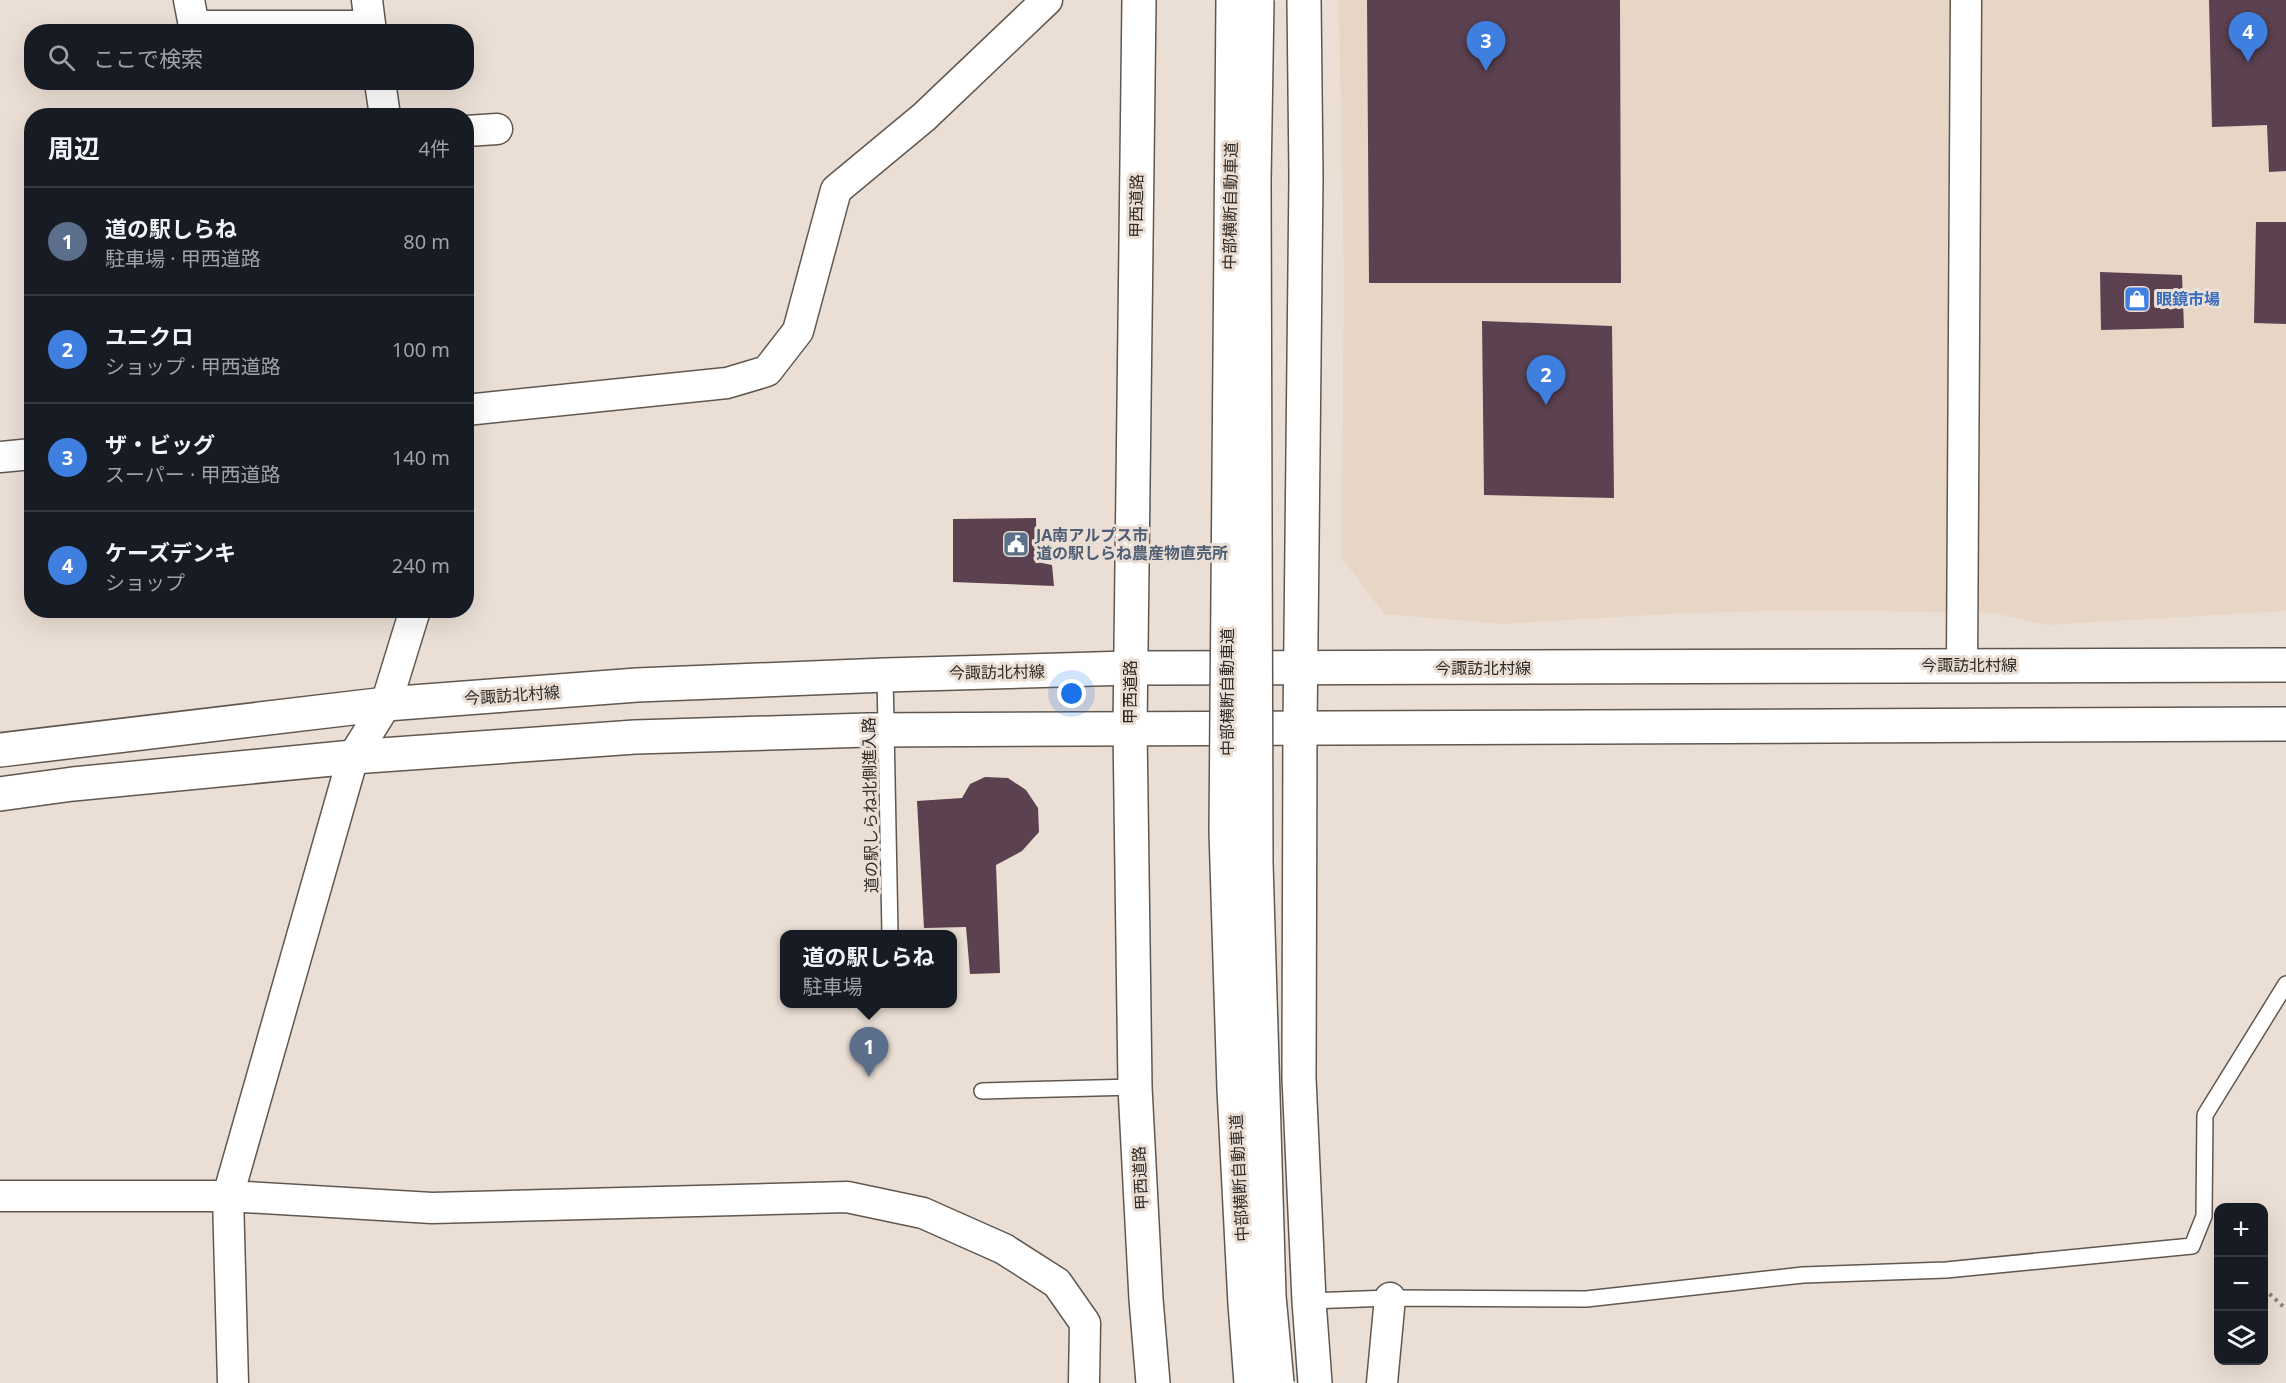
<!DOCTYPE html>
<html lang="ja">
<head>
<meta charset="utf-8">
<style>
  body { margin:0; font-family:"Noto Sans","Noto Sans JP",sans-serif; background:#242831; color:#f1f3f6 }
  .controls { position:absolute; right:18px; bottom:18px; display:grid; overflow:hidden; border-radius:12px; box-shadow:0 6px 24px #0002 }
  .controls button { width:54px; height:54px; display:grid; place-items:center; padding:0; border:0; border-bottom:2px solid #363941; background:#171b24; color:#f1f3f6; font:30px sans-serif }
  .you { position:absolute; left:1072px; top:694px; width:21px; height:21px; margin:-15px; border:4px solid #fff; border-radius:50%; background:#1a73e8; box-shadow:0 0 0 9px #1a73e833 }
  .badge { display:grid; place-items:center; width:39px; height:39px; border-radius:50%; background:#c2a98a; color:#fff; font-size:20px; font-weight:700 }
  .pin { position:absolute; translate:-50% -50px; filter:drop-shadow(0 2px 3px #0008) }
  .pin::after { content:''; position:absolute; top:32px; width:21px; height:18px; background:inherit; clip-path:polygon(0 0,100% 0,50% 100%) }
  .popup { position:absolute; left:780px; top:930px; width:177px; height:78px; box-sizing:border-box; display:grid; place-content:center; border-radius:12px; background:#171b24; filter:drop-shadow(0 2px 4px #0005); font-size:20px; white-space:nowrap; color:#9ea1a6 }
  .popup b { font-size:22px; color:#f1f3f6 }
  .popup::after { content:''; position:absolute; left:50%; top:100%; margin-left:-12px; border:12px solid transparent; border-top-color:#171b24 }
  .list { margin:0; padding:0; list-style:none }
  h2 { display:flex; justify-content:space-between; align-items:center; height:78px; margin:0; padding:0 24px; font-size:26px }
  h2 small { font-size:20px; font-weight:400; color:#9ea1a6 }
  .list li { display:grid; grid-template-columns:39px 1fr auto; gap:18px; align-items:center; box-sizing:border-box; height:108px; padding:0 24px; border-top:2px solid #363941 }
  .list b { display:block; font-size:22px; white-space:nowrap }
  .list p { margin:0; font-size:20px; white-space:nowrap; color:#9ea1a6 }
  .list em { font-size:20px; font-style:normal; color:#9ea1a6 }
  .icon { flex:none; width:33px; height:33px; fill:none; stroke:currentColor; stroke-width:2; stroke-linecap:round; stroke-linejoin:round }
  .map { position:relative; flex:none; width:2286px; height:1383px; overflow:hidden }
  .search { position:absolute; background:#171b24; box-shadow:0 6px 24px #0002; left:24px; top:24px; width:450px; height:66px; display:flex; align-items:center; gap:15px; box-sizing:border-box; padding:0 21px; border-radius:24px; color:#9ea1a6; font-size:22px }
  .panel { position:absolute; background:#171b24; box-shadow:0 6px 24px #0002; left:24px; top:108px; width:450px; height:510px; border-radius:24px }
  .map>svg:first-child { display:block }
  .built { fill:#e7d5c5 }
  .building { fill:#5c4150 }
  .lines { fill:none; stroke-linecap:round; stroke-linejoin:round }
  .service-casing { stroke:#61574f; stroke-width:18 }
  .minor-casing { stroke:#61574f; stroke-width:33 }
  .primary-casing { stroke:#61574f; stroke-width:36 }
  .trunk-casing { stroke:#61574f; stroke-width:36 }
  .path { stroke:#867e77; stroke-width:4; stroke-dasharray:3 4.5; stroke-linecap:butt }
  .service { stroke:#fff; stroke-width:15 }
  .minor { stroke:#fff; stroke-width:30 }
  .primary { stroke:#fff; stroke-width:33 }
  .trunk { stroke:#fff; stroke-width:33 }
  .motorway-bridge-casing { stroke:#61574f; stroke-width:36; stroke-linecap:butt }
  .motorway-bridge { stroke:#fff; stroke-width:33 }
  .labels { text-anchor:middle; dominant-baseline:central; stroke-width:6; stroke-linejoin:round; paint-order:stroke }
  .street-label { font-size:16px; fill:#2f2a26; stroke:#ebdfd5 }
  .shop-label { font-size:16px; font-weight:bold; fill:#366cbe; stroke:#ebdfd5; text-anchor:start }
  .service-label { font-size:16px; font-weight:bold; fill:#4e5e75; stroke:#ebdfd5; text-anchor:start }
</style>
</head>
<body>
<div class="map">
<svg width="2286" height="1383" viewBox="0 0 2286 1383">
  <rect width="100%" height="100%" fill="#ebdfd5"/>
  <!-- built -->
  <path class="built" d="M1339,0H2286V611L2046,625L1993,613L1802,610L1668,614L1502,624L1384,614L1341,557L1344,284Z"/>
  <!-- building -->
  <path class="building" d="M1367,0H1620L1621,283H1369Z
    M2209,0H2286V171L2269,172L2267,125L2212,127Z
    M2256,222H2286V324L2254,323Z
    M2100,272L2182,275L2184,328L2101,330Z
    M1482,321L1612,326L1614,498L1484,495Z
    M1036,518L1037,562L1052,565L1054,586L953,582V519Z
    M985,777L1008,778L1026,790L1038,808L1039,832L1022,851L996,865L1000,973L970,974L966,927L924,928L917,801L962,798L970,784Z"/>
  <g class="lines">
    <defs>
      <path id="service" d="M885,675L890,934
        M982,1091L1135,1087
        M1309,1301L1390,1298L1586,1299L1803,1275L1946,1270L2192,1246L2204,1216L2205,1115L2286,984"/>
      <path id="minor" d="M189,0L194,26H370
        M367,0L371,32
        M380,82L385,116
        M466,131L497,129
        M466,410L727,383L767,371L798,331L836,190L924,117L1047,0
        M0,457L32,454
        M1962,665L1966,0
        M0,1196H228L432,1208L847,1197L923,1213L1004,1249L1057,1283L1085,1323L1084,1383
        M233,1383L228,1196L353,757L386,704L415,610
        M1382,1383L1390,1298"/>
      <path id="primary" d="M0,750L386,704L637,685L885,675L1129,668L2286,665
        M0,794L73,784L353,757L635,737L868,730L2286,724"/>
      <path id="trunk" d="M1139,0L1130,728L1135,1087L1146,1299L1153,1383
        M1304,0L1306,176L1300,727L1299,1078L1309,1301L1315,1383"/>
    </defs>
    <!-- service casing -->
    <use href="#service" class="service-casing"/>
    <!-- minor casing -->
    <use href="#minor" class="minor-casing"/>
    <!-- primary casing -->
    <use href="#primary" class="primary-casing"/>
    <!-- trunk casing -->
    <use href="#trunk" class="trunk-casing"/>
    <!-- path -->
    <path class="path" d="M2264,1289L2286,1309"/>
    <!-- service -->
    <use href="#service" class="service"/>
    <!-- minor -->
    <use href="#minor" class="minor"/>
    <!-- primary -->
    <use href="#primary" class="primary"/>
    <!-- trunk -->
    <use href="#trunk" class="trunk"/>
    <defs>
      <path id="motorway-bridge" d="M1233,0L1226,831L1234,1089L1245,1304L1251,1383
        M1257,0L1254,181L1256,863L1269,1296L1277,1383"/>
    </defs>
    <!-- motorway-bridge casing -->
    <use href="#motorway-bridge" class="motorway-bridge-casing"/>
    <!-- motorway-bridge -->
    <use href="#motorway-bridge" class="motorway-bridge"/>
  </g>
  <!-- icons -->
  <defs>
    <symbol id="shop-square" viewBox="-11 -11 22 22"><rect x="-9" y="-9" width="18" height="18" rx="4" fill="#3f7fe0" stroke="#ebdfd5"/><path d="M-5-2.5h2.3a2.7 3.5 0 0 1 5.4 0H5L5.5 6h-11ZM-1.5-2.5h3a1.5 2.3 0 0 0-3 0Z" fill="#fff"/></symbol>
    <symbol id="civic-square" viewBox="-11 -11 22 22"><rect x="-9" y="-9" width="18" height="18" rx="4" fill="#5c6f8a" stroke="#ebdfd5"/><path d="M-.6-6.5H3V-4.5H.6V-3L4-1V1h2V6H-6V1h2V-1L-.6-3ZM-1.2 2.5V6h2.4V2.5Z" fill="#fff"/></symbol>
  </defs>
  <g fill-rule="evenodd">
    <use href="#shop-square" x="2122" y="284" width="30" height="30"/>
    <use href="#civic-square" x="1001" y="529" width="30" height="30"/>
  </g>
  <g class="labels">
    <!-- street labels -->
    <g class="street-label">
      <text transform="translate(1136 206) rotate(-89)">甲西道路</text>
      <text transform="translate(1230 206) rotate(-89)">中部横断自動車道</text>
      <text x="1969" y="665">今諏訪北村線</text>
      <text x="1483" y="668">今諏訪北村線</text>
      <text transform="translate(997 672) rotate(-1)">今諏訪北村線</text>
      <text transform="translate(1130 692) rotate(-90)">甲西道路</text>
      <text transform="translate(1227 692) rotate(-90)">中部横断自動車道</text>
      <text transform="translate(512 695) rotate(-4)">今諏訪北村線</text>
      <text transform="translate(870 805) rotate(-91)">道の駅しらね北側進入路</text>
      <text transform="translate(1140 1178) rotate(-93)">甲西道路</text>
      <text transform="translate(1239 1178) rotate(-93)">中部横断自動車道</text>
    </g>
    <!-- shop labels -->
    <g class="shop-label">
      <text x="2156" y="299">眼鏡市場</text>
    </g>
    <!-- service labels -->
    <g class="service-label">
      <text x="1036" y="535">JA南アルプス市<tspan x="1036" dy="18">道の駅しらね農産物直売所</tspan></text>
    </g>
  </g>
</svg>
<div class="controls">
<button>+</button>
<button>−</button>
<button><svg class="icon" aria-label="layers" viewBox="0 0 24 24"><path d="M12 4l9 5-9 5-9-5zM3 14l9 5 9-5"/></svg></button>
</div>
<div class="you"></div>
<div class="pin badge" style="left:869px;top:1077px;background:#5c6f8a">1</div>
<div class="popup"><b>道の駅しらね</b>駐車場</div>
<div class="pin badge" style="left:1546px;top:405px;background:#3f7fe0">2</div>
<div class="pin badge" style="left:1486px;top:71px;background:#3f7fe0">3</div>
<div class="pin badge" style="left:2248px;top:62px;background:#3f7fe0">4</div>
<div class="search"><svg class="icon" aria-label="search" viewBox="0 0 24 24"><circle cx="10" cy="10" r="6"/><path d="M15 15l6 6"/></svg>ここで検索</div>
<section class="panel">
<h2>周辺<small>4件</small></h2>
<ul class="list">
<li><span class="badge" style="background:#5c6f8a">1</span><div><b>道の駅しらね</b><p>駐車場 · 甲西道路</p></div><em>80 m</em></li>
<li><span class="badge" style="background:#3f7fe0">2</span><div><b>ユニクロ</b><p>ショップ · 甲西道路</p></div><em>100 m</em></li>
<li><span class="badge" style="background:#3f7fe0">3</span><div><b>ザ・ビッグ</b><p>スーパー · 甲西道路</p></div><em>140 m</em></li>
<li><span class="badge" style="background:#3f7fe0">4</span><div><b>ケーズデンキ</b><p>ショップ</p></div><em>240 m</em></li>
</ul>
</section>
</div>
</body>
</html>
